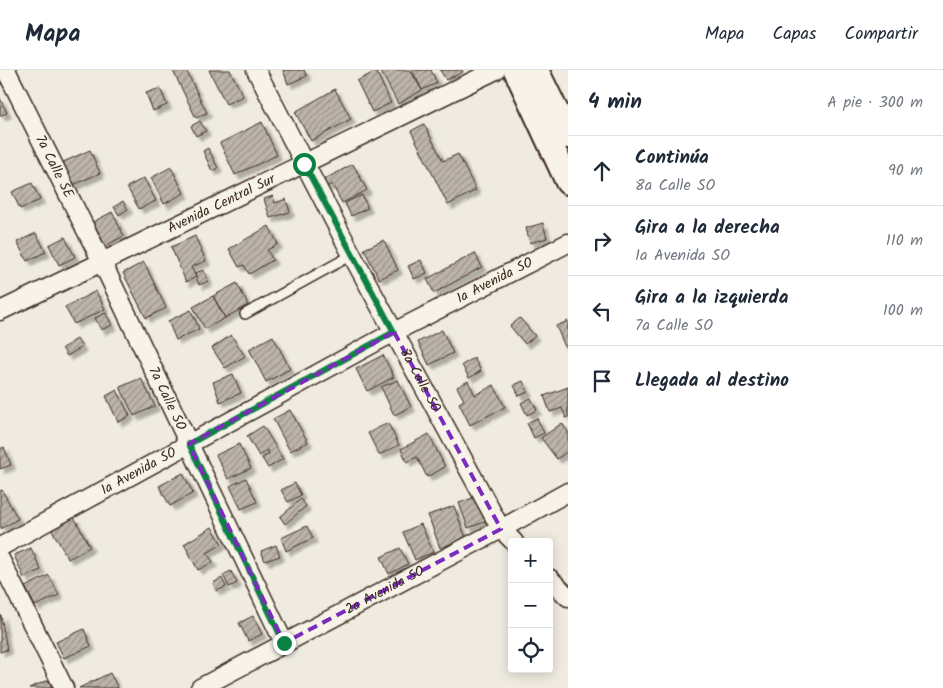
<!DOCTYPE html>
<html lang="es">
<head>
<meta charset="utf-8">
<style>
  body { margin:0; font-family:Kalam,sans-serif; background:#f2f2f3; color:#1f2937 }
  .controls { position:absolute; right:15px; bottom:15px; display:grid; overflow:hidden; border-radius:5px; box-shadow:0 2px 12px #0003 }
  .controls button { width:45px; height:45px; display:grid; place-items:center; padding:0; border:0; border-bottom:1px solid #e0e1e3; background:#fff; color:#1f2937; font:25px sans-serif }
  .stop { position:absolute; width:15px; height:15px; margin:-11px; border:4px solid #0b8043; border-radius:50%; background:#fff }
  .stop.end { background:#0b8043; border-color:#fff; box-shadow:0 1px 5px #0008 }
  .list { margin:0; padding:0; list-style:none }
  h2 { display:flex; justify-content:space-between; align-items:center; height:65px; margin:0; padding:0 20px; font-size:21px }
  h2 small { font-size:16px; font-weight:400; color:#747a83 }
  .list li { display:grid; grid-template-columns:32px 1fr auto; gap:15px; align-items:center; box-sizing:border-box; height:70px; padding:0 20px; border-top:1px solid #e0e1e3 }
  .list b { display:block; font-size:19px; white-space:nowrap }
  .list p { margin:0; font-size:16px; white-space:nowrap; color:#747a83 }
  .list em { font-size:16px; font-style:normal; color:#747a83 }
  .icon { flex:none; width:28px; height:28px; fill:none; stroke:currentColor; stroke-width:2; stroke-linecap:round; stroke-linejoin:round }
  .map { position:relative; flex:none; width:568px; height:618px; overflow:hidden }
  header { display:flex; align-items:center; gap:30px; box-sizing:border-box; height:70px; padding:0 25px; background:#fff; border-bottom:1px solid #e0e1e3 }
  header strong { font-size:24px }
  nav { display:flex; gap:28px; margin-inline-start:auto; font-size:18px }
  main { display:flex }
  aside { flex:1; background:#fff }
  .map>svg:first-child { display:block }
  .building { fill:url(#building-hatch); stroke:#3b2a1e; filter:url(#shadow) }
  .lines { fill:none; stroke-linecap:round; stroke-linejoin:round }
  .lane-casing { stroke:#3b2a1e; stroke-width:12 }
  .street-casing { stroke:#3b2a1e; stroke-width:21 }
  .secondary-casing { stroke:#3b2a1e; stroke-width:28 }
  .lane { stroke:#f7f3e8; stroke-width:9 }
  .street { stroke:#f7f3e8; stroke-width:18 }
  .secondary { stroke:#f7f3e8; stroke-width:24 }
  .route { stroke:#0b8043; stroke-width:6 }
  .marked { fill:none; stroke:#7b2cbf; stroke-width:4; stroke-dasharray:10 6; stroke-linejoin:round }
  .labels { text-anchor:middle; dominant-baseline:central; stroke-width:4.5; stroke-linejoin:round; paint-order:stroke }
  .street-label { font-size:14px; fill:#3b2a1e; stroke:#f7f3e8 }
</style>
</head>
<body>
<header>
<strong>Mapa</strong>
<nav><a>Mapa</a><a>Capas</a><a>Compartir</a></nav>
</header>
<main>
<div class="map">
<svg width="568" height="618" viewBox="0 0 568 618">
  <defs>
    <pattern id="building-hatch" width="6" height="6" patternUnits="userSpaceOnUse" patternTransform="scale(1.25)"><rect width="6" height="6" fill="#bdb5aa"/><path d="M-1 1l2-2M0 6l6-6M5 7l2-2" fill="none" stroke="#9b938a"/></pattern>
    <filter id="shadow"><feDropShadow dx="4.5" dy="4.5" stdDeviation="1" flood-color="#0004"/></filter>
  </defs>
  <rect width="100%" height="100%" fill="#efebe0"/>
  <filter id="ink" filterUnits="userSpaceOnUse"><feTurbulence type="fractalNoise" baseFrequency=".02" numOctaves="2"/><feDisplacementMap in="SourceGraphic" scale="10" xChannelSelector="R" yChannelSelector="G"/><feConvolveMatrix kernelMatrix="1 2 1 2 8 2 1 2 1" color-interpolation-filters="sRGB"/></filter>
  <g filter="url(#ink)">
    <!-- building -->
    <path class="building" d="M174,0H186L207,43L196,48L173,1Z
      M209,0H230L243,26L226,34Z
      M283,0H304L307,6L288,14Z
      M380,0H410L422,20L398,34Z
      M412,0H431L437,13L422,20Z
      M440,0H462L463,2L446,10Z
      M376,1L391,33L372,42L357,11Z
      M160,18L167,35L153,41L146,23Z
      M335,19L351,49L311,71L295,42Z
      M0,28L7,43L0,46Z
      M200,51L206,61L196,66L191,56Z
      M262,52L277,85L235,105L220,73Z
      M424,54L443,91L458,84L476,120L448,135L411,61Z
      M208,78L218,98L212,101L203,81Z
      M90,80L100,103L71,116L61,93Z
      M353,94L367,120L342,133L332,114L327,117L323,110Z
      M171,97L184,123L164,134L151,108Z
      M144,108L156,131L139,139L127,117Z
      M32,113L40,130L20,139L12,122Z
      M362,125L368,138L351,146L345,133Z
      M273,126L275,133L286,129L290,142L270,148L264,129Z
      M123,131L128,139L119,145L114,137Z
      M112,142L124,166L105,176L93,152Z
      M543,153L547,168L530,173L526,158Z
      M269,156L278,174L267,180L273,190L249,204L244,195L239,197L229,179Z
      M36,163L46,182L27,191L17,172Z
      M195,166L206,191L191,197L196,207L186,212L171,177Z
      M65,167L75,187L59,195L49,175Z
      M384,170L398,200L379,209L364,179Z
      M475,183L482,197L434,223L427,209Z
      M421,190L427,203L414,209L408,196Z
      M144,192L166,238L146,248L123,203Z
      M204,200L208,211L199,215L195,203Z
      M237,213L248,235L225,248L213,226Z
      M96,221L105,239L74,254L65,237Z
      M213,226L225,248L205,259L193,237Z
      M191,240L199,259L176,270L168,251Z
      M106,243L112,255L101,260L95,248Z
      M520,248L535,266L525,274L510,256Z
      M568,251V278L566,279L556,256Z
      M442,260L453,283L429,295L418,272Z
      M231,265L245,286L225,298L212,278Z
      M273,266L290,299L266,312L249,279Z
      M77,269L82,277L67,286L62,278Z
      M383,285L394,307L367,321L356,299Z
      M474,288L481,301L469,308L462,295Z
      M233,304L241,323L220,332L213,312Z
      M141,308L155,336L134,346L120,317Z
      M398,310L411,337L394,345L381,317Z
      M468,311L475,325L494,315L505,337L470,355L459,333L464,330L457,317Z
      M523,311L528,322L519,326L514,315Z
      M568,317V347L566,348L562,338L550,342L544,326Z
      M117,320L130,346L118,352L106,326Z
      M531,328L537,340L527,345L521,333Z
      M290,340L308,372L290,381L273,349Z
      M537,348L544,363L534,368L527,353Z
      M388,353L399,375L379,385L368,363Z
      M562,353L568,362V381L557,389L541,368Z
      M263,356L283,389L268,398L262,388L269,384L267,380L259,386L247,366Z
      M429,364L445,397L427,407L417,387L407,392L401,379Z
      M239,374L251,398L228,409L216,385Z
      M4,377L11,395L0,399V379Z
      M183,403L193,423L170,436L159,416Z
      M246,408L257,432L241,439L230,416Z
      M295,413L301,425L288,432L281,420Z
      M2,420L18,449L0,459V421Z
      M478,426L487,451L468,458L459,433Z
      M301,429L306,436L285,454L280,447Z
      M454,436L466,468L440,478L428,445Z
      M74,447L90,477L68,489L52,460Z
      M421,454L433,482L415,490L403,462Z
      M307,456L313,468L286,481L281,468Z
      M212,457L222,474L207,483L213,492L198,500L184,474Z
      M276,475L280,486L265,491L261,481Z
      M31,478L41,500L24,508L14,485Z
      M400,478L408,494L389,504L381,487Z
      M231,501L237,513L229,517L223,505Z
      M49,505L59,525L35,536L25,517Z
      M222,508L226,517L216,521L213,513Z
      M0,545H1L7,580L0,582Z
      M253,546L262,564L248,571L239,553Z
      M84,559L91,576L64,588L56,572Z
      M110,603L118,618H79Z
      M49,610L52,618H29Z"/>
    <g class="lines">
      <defs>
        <path id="lane" d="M245,244L352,185"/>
        <g id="street">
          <path id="s1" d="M6,0L102,192L284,573"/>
          <path id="s2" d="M256,0L352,185L501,459L514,472"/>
          <path id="s3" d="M0,241L102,192L496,0"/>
          <path id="s4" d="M0,477L394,262L568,173"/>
          <path d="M0,489L64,618"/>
          <path d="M549,508L568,527"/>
          <path id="s5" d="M200,618L501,459L568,422"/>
        </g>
        <path id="secondary" d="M516,0L568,112
          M536,0L568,66"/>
      </defs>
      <!-- lane casing -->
      <use href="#lane" class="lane-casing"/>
      <!-- street casing -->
      <use href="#street" class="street-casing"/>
      <!-- secondary casing -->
      <use href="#secondary" class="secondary-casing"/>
      <!-- lane -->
      <use href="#lane" class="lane"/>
      <!-- street -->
      <use href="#street" class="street"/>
      <!-- secondary -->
      <use href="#secondary" class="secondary"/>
    </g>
  </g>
  <g class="lines" filter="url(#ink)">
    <!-- route -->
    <path class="route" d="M284,573L189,374L394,262L304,94"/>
  </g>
  <!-- marked area -->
  <path class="marked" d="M394,262L501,459L284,573L189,374Z"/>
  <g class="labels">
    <!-- street labels -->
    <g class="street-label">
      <text stroke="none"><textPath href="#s1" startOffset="108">7a Calle SE</textPath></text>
      <text stroke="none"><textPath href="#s3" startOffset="246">Avenida Central Sur</textPath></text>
      <text stroke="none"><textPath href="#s4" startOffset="562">1a Avenida SO</textPath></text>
      <text stroke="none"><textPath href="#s2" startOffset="351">8a Calle SO</textPath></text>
      <text stroke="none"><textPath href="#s1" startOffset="366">7a Calle SO</textPath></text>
      <text stroke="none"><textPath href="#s4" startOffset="158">1a Avenida SO</textPath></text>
      <text stroke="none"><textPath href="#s5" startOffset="209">2a Avenida SO</textPath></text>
    </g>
  </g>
</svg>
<div class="controls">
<button>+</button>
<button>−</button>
<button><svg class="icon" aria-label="locate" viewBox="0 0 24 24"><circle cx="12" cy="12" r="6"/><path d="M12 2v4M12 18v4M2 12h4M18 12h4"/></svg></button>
</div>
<div class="stop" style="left:304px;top:94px"></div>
<div class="stop end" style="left:284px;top:573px"></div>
</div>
<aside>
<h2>4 min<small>A pie · 300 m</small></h2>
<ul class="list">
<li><svg class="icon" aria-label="ahead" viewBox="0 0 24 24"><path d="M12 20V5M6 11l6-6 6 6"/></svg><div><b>Continúa</b><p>8a Calle SO</p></div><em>90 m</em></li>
<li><svg class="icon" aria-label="right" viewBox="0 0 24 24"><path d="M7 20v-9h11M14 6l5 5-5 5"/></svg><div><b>Gira a la derecha</b><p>1a Avenida SO</p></div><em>110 m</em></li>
<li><svg class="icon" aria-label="left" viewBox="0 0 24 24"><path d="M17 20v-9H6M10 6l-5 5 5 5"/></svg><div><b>Gira a la izquierda</b><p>7a Calle SO</p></div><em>100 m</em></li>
<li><svg class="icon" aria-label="arrive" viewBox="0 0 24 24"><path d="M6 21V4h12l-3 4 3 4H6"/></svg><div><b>Llegada al destino</b></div></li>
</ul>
</aside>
</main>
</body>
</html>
